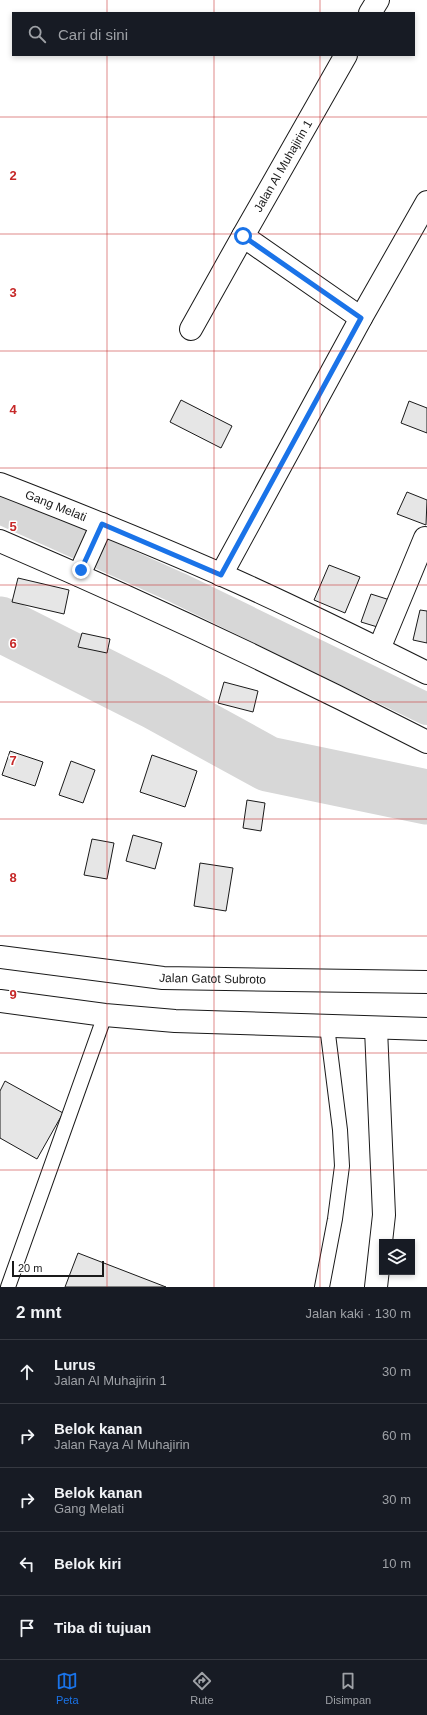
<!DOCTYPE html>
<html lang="id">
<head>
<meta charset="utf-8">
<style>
  body { margin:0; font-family:Arial,sans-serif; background:#242831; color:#f1f3f6 }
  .controls { position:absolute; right:12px; bottom:12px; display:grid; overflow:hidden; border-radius:0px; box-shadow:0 2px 6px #0003 }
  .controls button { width:36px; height:36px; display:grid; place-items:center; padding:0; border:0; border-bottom:1px solid #363941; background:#171b24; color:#f1f3f6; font:20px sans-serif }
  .scale { position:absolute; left:12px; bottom:10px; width:92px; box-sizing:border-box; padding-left:4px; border:2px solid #1a1a1a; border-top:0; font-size:11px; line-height:14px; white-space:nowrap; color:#1a1a1a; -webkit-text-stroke:3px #fff; paint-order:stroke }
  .stop { position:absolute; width:12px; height:12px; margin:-9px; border:3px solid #1a73e8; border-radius:50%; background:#fff }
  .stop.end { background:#1a73e8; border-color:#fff; box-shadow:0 1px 4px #0008 }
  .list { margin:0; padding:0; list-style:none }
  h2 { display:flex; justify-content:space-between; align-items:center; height:52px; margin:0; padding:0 16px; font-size:17px }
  h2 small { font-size:13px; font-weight:400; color:#9ea1a6 }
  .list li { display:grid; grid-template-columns:26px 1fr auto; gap:12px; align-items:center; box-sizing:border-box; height:64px; padding:0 16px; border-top:1px solid #363941 }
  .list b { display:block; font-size:15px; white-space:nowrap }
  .list p { margin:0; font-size:13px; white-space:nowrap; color:#9ea1a6 }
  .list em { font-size:13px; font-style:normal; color:#9ea1a6 }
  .icon { flex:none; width:22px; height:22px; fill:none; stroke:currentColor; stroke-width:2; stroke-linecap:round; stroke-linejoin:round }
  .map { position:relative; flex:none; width:427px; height:1287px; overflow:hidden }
  .search { position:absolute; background:#171b24; box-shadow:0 2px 6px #0003; left:12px; right:12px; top:12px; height:44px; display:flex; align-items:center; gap:10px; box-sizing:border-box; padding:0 14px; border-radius:0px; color:#9ea1a6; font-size:15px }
  .sheet { height:372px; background:#171b24 }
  nav { display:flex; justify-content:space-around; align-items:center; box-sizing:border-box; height:56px; border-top:1px solid #363941; background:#171b24; font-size:11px; color:#9ea1a6 }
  nav a { display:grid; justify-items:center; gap:2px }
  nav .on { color:#1a73e8 }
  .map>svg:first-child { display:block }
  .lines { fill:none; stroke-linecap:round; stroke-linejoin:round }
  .canal { stroke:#d7d7d7; stroke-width:32 }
  .river { stroke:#d7d7d7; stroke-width:55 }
  .building { fill:#e6e6e6; stroke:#1a1a1a }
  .lane-casing { stroke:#1a1a1a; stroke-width:16 }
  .street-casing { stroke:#1a1a1a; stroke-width:24 }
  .highway-casing { stroke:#1a1a1a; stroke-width:24 }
  .lane { stroke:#fff; stroke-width:14 }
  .street { stroke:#fff; stroke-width:22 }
  .highway { stroke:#fff; stroke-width:22 }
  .route { stroke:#1a73e8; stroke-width:5 }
  .grid { fill:none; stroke:#c62828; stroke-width:1; stroke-opacity:0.55 }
  .labels { text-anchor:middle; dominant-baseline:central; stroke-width:3; stroke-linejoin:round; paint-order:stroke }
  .street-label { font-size:12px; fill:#1a1a1a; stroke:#fff }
  .grid-label { font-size:13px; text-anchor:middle; font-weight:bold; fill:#c62828; stroke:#fff; stroke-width:3; stroke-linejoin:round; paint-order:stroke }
</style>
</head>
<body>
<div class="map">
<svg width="427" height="1287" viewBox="0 0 427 1287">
  <rect width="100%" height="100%" fill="#fff"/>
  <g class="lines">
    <!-- canal -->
    <path class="canal" d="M0,508L178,588L427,709"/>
    <!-- river -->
    <path class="river" d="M0,624L155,702L268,764L427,797"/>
  </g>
  <!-- building -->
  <path class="building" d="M181,400L232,426L221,448L170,422Z
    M409,401L427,408V433L401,423Z
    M407,492L427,500L426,525L397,514Z
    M329,565L360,577L345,613L314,600Z
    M18,578L69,590L64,614L12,602Z
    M371,594L393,601L384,629L361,622Z
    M420,610L427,611V643L413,640Z
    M82,633L110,639L107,653L78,647Z
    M224,682L258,691L253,712L218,703Z
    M10,751L43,762L35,786L2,775Z
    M152,755L197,771L185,807L140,792Z
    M71,761L95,770L83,803L59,795Z
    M247,800L265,803L261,831L243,828Z
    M133,835L162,843L155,869L126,861Z
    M92,839L114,843L107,879L84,875Z
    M200,863L233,868L226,911L194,906Z
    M5,1081L63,1113L37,1159L0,1138V1091Z
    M78,1253L166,1287H65Z"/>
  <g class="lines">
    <defs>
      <path id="lane" d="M8,1287L105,1015
        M322,1287L335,1219L342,1166L340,1130L327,1026"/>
      <g id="street">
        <path d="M370,13L378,0"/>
        <path d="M346,55L243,236L361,318"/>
        <path d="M191,329L243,236"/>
        <path id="s1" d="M0,484C80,515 160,547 238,582C302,611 365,642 427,673"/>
        <path d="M0,541C145,603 287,670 427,742"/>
        <path d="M79,575L102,524"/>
        <path d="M221,575L361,318L427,202"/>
        <path d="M379,649L425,538"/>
        <path d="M376,1029L384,1215L376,1287"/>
      </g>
      <g id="highway">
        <path id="s2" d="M0,957L163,978L427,982"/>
        <path d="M0,1001L105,1015L175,1021L427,1029"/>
      </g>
    </defs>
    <!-- lane casing -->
    <use href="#lane" class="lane-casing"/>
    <!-- street casing -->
    <use href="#street" class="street-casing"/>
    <!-- highway casing -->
    <use href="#highway" class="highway-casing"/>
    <!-- lane -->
    <use href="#lane" class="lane"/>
    <!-- street -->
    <use href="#street" class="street"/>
    <!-- highway -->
    <use href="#highway" class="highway"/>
  </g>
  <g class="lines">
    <!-- route -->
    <path class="route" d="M81,570L102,524L221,575L361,318L243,236"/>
  </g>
  <!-- grid -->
  <path class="grid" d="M107,0V13M214,0V13M320,0V13M107,55V1287M214,55V1287M320,55V1287M0,117H427M0,234H427M0,351H427M0,468H427M0,585H427M0,702H427M0,819H427M0,936H427M0,1053H427M0,1170H427"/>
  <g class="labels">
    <!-- street labels -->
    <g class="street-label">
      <text transform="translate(283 166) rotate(-60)">Jalan Al Muhajirin 1</text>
      <text stroke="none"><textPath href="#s1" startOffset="60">Gang Melati</textPath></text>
      <text stroke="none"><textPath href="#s2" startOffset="214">Jalan Gatot Subroto</textPath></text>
    </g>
  </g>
  <g class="grid-label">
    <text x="13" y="180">2</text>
    <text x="13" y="297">3</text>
    <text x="13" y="414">4</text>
    <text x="13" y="531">5</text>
    <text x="13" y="648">6</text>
    <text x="13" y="765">7</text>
    <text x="13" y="882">8</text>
    <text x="13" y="999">9</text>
  </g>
</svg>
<div class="controls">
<button><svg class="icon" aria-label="layers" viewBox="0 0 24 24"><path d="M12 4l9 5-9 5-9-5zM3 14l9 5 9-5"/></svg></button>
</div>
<div class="scale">20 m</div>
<div class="stop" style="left:243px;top:236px"></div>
<div class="stop end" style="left:81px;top:570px"></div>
<div class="search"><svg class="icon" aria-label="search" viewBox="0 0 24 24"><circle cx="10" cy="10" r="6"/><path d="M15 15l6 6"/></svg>Cari di sini</div>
</div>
<section class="sheet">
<h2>2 mnt<small>Jalan kaki · 130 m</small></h2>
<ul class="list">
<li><svg class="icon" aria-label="ahead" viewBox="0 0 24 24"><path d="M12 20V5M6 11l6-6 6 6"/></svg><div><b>Lurus</b><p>Jalan Al Muhajirin 1</p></div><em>30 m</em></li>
<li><svg class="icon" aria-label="right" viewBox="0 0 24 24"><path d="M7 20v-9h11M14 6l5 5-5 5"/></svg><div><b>Belok kanan</b><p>Jalan Raya Al Muhajirin</p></div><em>60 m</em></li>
<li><svg class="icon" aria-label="right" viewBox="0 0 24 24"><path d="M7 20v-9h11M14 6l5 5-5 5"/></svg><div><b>Belok kanan</b><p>Gang Melati</p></div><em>30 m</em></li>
<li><svg class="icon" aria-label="left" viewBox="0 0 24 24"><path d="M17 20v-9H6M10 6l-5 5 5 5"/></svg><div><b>Belok kiri</b></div><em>10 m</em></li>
<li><svg class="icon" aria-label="arrive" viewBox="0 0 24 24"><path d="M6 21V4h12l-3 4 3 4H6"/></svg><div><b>Tiba di tujuan</b></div></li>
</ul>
</section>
<nav>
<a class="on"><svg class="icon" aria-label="map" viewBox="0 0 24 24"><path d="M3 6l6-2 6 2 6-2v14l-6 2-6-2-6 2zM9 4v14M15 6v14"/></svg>Peta</a>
<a><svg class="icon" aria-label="directions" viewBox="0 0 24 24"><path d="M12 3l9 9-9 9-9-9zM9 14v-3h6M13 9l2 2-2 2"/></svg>Rute</a>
<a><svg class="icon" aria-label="saved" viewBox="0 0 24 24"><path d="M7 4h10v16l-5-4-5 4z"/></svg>Disimpan</a>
</nav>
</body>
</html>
